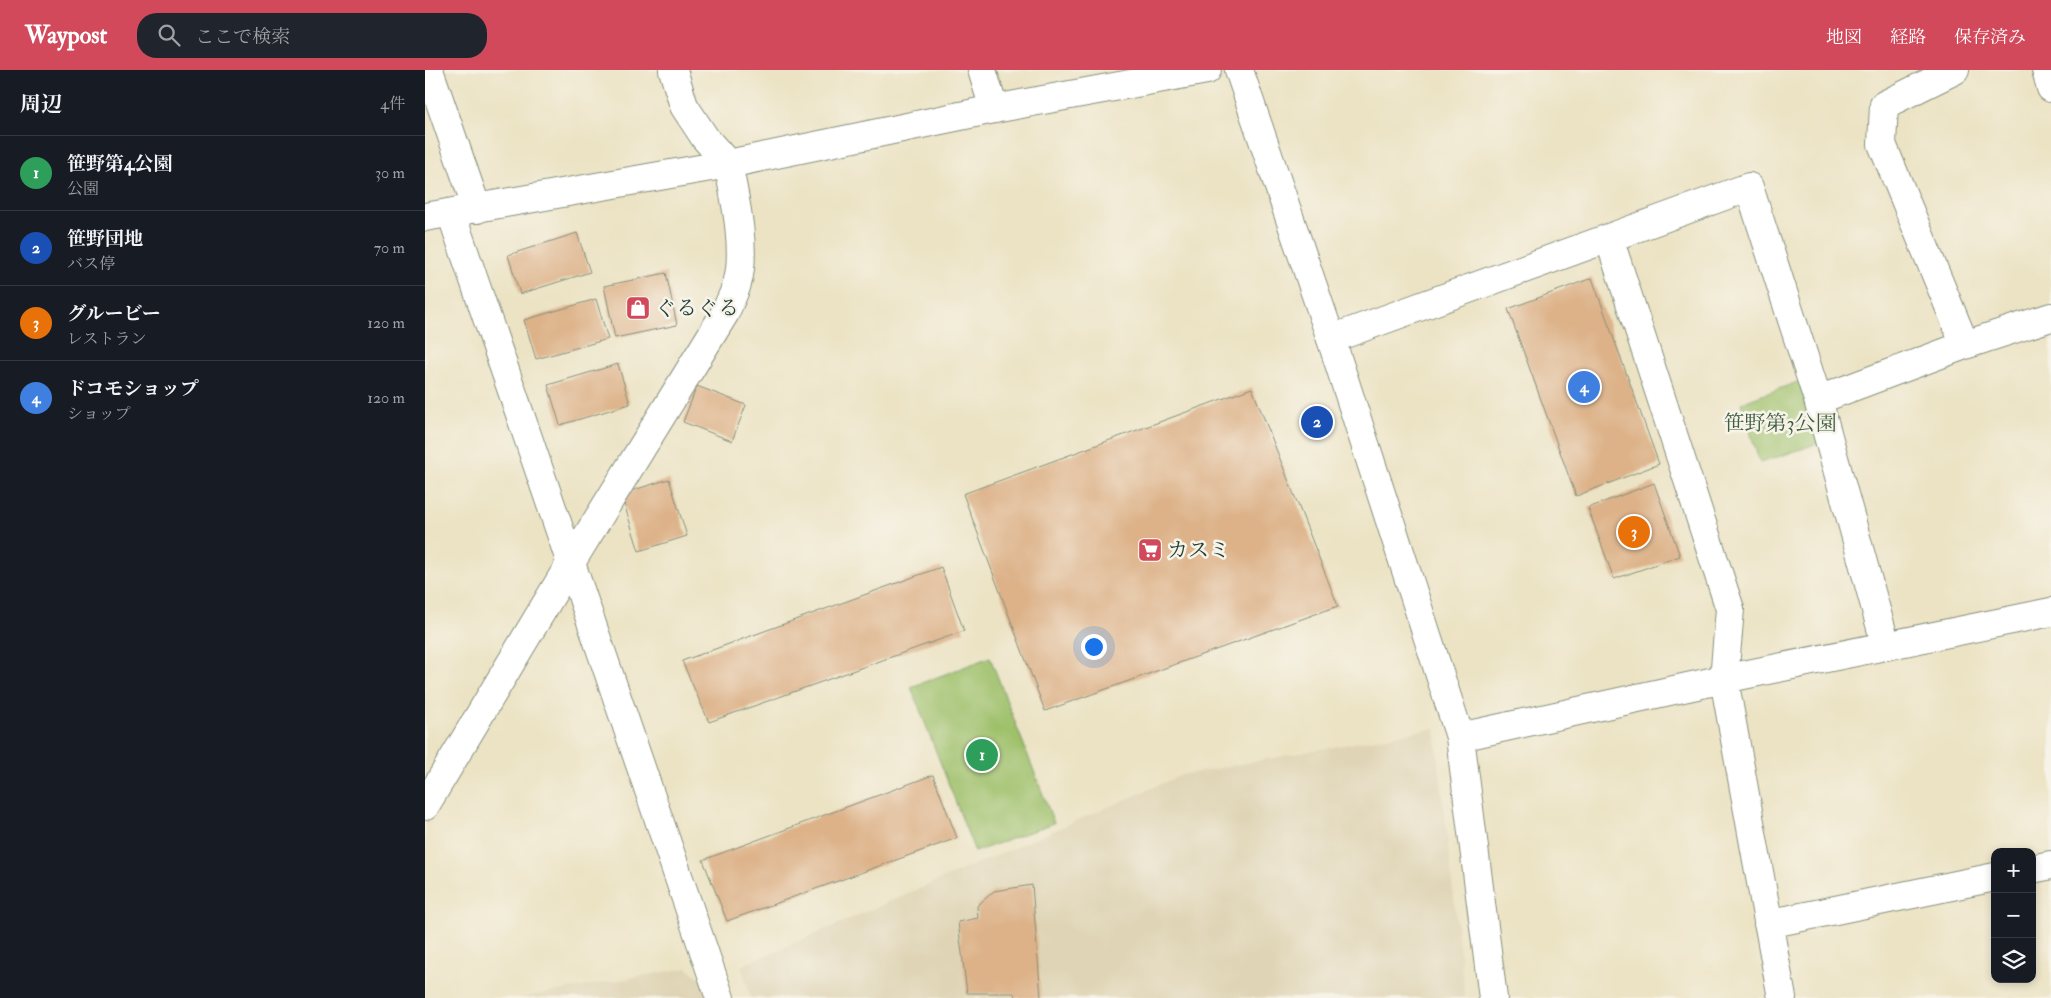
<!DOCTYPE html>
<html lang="ja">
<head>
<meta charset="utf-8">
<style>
  body { margin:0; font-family:"IM FELL Double Pica","Noto Serif JP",serif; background:#20242c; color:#f1f3f6 }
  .controls { position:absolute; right:15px; bottom:15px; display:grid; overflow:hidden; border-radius:10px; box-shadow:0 2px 8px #0003 }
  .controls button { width:45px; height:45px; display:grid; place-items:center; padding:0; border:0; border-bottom:1px solid #363941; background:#171b24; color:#f1f3f6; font:25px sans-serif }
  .you { position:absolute; left:668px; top:576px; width:18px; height:18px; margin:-12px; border:4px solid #fff; border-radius:50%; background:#1a73e8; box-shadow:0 0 0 8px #1a73e833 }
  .badge { display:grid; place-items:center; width:32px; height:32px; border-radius:50%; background:#d1495b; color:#fff; font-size:16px; font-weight:700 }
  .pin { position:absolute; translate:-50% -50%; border:2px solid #fff; box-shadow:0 1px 5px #0006 }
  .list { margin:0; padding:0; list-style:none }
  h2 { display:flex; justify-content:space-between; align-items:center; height:65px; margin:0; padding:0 20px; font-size:21px }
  h2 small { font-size:16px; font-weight:400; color:#9ea1a6 }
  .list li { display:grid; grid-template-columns:32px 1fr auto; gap:15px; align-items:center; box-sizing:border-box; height:75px; padding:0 20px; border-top:1px solid #363941 }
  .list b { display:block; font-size:19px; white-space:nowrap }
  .list p { margin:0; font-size:16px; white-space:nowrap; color:#9ea1a6 }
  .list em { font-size:16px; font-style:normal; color:#9ea1a6 }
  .icon { flex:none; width:28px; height:28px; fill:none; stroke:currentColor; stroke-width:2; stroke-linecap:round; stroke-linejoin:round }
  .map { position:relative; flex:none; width:1626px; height:928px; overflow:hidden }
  header { display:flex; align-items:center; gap:30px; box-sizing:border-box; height:70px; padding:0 25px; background:#d1495b; color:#fff }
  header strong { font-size:24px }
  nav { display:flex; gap:28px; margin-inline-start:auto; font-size:18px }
  .search { width:350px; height:45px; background:#20242c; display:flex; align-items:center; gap:12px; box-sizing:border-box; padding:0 18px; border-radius:20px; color:#9ea1a6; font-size:19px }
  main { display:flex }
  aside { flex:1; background:#171b24 }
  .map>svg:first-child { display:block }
  .built { fill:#dfd4b5 }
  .green { fill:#9dc069; stroke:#5e7e4e }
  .building { fill:#ddb289 }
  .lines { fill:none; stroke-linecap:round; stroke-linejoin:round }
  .minor-casing { stroke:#86907c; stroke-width:30 }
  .tertiary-casing { stroke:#86907c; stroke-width:30 }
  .minor { stroke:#fff; stroke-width:28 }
  .tertiary { stroke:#fff; stroke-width:28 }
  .labels { text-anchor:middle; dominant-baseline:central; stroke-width:5; stroke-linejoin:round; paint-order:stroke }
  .poi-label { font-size:21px; fill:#1f3d34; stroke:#f7f3e8; text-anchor:start }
  .park-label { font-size:21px; fill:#3e5e41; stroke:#f7f3e8 }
</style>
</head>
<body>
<header>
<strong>Waypost</strong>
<div class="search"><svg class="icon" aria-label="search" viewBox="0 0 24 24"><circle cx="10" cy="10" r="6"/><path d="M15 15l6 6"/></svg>ここで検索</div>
<nav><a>地図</a><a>経路</a><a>保存済み</a></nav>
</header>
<main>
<aside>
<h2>周辺<small>4件</small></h2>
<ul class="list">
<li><span class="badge" style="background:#2e9e5b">1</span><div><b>笹野第4公園</b><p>公園</p></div><em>30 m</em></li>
<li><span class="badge" style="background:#1a4fb4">2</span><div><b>笹野団地</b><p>バス停</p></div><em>70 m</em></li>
<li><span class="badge" style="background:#e8710a">3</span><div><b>グルービー</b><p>レストラン</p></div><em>120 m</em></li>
<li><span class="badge" style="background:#3f7fe0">4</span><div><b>ドコモショップ</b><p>ショップ</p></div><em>120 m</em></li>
</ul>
</aside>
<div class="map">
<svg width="1626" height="928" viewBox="0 0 1626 928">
  <rect width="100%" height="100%" fill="#f7f3e8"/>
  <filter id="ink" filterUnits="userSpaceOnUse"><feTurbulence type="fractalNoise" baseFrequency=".02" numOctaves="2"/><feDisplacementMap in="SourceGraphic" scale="10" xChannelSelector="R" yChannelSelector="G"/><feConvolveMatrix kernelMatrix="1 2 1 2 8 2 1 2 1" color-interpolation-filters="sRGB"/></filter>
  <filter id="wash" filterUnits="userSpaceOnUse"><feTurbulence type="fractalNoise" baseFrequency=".0096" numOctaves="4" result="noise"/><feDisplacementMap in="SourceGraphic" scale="20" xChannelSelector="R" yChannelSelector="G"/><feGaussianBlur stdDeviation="1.12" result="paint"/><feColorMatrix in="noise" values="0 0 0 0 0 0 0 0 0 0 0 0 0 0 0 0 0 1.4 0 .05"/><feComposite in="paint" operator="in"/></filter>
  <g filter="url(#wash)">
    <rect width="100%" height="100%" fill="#ece3c4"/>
    <!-- built -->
    <path class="built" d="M1010,658L1040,928H326L316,896L757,705Z
      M262,898L277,909L284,928H94Z"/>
    <!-- green -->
    <path class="green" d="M1375,311L1394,373L1335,393L1316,333Z
      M565,587L629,753L550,782L486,617Z"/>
    <g id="blocks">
      <!-- building -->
      <path class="building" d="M152,163L165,202L95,224L83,185Z
        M241,203L252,255L190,268L179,216Z
        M1167,208L1234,394L1151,426L1083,239Z
        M171,229L183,269L111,289L99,250Z
        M193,294L205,334L135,355L123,315Z
        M272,316L321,335L307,371L258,352Z
        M827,318L913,536L620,641L538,424Z
        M244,409L262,466L214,481L196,424Z
        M1229,413L1255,486L1189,509L1163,438Z
        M516,497L539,561L284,652L257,591Z
        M508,705L532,768L302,851L278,790Z
        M607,815L616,928H590L589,923H542L533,852L553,848L552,836L569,821Z"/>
    </g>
  </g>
  <g filter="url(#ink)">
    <use href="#blocks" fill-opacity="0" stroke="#86907c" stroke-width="1"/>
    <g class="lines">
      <defs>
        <path id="minor" d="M4,0L52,139
          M248,0L259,36L280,68L303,94
          M557,0L569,39
          M1530,0L1459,35L1457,74L1540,275
          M26,143L295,928
          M1184,168L1305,539L1299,609L1357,928
          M906,269L1324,117L1393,330
          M1461,576L1393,330L1540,275L1626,247
          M1035,667L1299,609L1626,542
          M1607,799L1626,795
          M1343,854L1570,807"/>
        <path id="tertiary" d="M814,0L906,269L1035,667L1068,928
          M1621,0L1626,18
          M0,147L303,94L569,39L782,0
          M0,736L145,494L300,243C304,233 309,224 312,214C322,180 310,128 303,94"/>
      </defs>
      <!-- minor casing -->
      <use href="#minor" class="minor-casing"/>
      <!-- tertiary casing -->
      <use href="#tertiary" class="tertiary-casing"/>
      <!-- minor -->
      <use href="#minor" class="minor"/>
      <!-- tertiary -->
      <use href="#tertiary" class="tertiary"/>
    </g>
  </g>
  <!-- icons -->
  <defs>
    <symbol id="shop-square" viewBox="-11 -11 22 22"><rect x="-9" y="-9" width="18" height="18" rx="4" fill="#d1495b" stroke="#f7f3e8"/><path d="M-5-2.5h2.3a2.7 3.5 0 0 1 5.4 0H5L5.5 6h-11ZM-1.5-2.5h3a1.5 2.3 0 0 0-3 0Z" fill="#fff"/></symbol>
    <symbol id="supermarket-square" viewBox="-11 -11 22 22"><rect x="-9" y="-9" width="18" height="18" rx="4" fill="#d1495b" stroke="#f7f3e8"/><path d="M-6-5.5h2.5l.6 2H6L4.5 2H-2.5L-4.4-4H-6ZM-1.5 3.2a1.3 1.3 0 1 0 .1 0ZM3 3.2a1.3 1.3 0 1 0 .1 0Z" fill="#fff"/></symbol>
  </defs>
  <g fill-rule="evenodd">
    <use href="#shop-square" x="199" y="224" width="28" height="28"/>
    <use href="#supermarket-square" x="711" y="466" width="28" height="28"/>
  </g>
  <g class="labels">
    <!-- poi labels -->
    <g class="poi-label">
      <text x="230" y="238">ぐるぐる</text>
      <text x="742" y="480">カスミ</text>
    </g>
    <!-- park labels -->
    <g class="park-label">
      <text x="1355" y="353">笹野第3公園</text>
    </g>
  </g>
</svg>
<div class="controls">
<button>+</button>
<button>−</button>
<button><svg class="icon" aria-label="layers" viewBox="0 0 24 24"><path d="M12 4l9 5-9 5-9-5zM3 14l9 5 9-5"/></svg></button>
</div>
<div class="you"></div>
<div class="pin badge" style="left:557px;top:685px;background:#2e9e5b">1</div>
<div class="pin badge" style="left:892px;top:352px;background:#1a4fb4">2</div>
<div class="pin badge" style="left:1209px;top:462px;background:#e8710a">3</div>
<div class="pin badge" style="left:1159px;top:317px;background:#3f7fe0">4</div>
</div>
</main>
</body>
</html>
